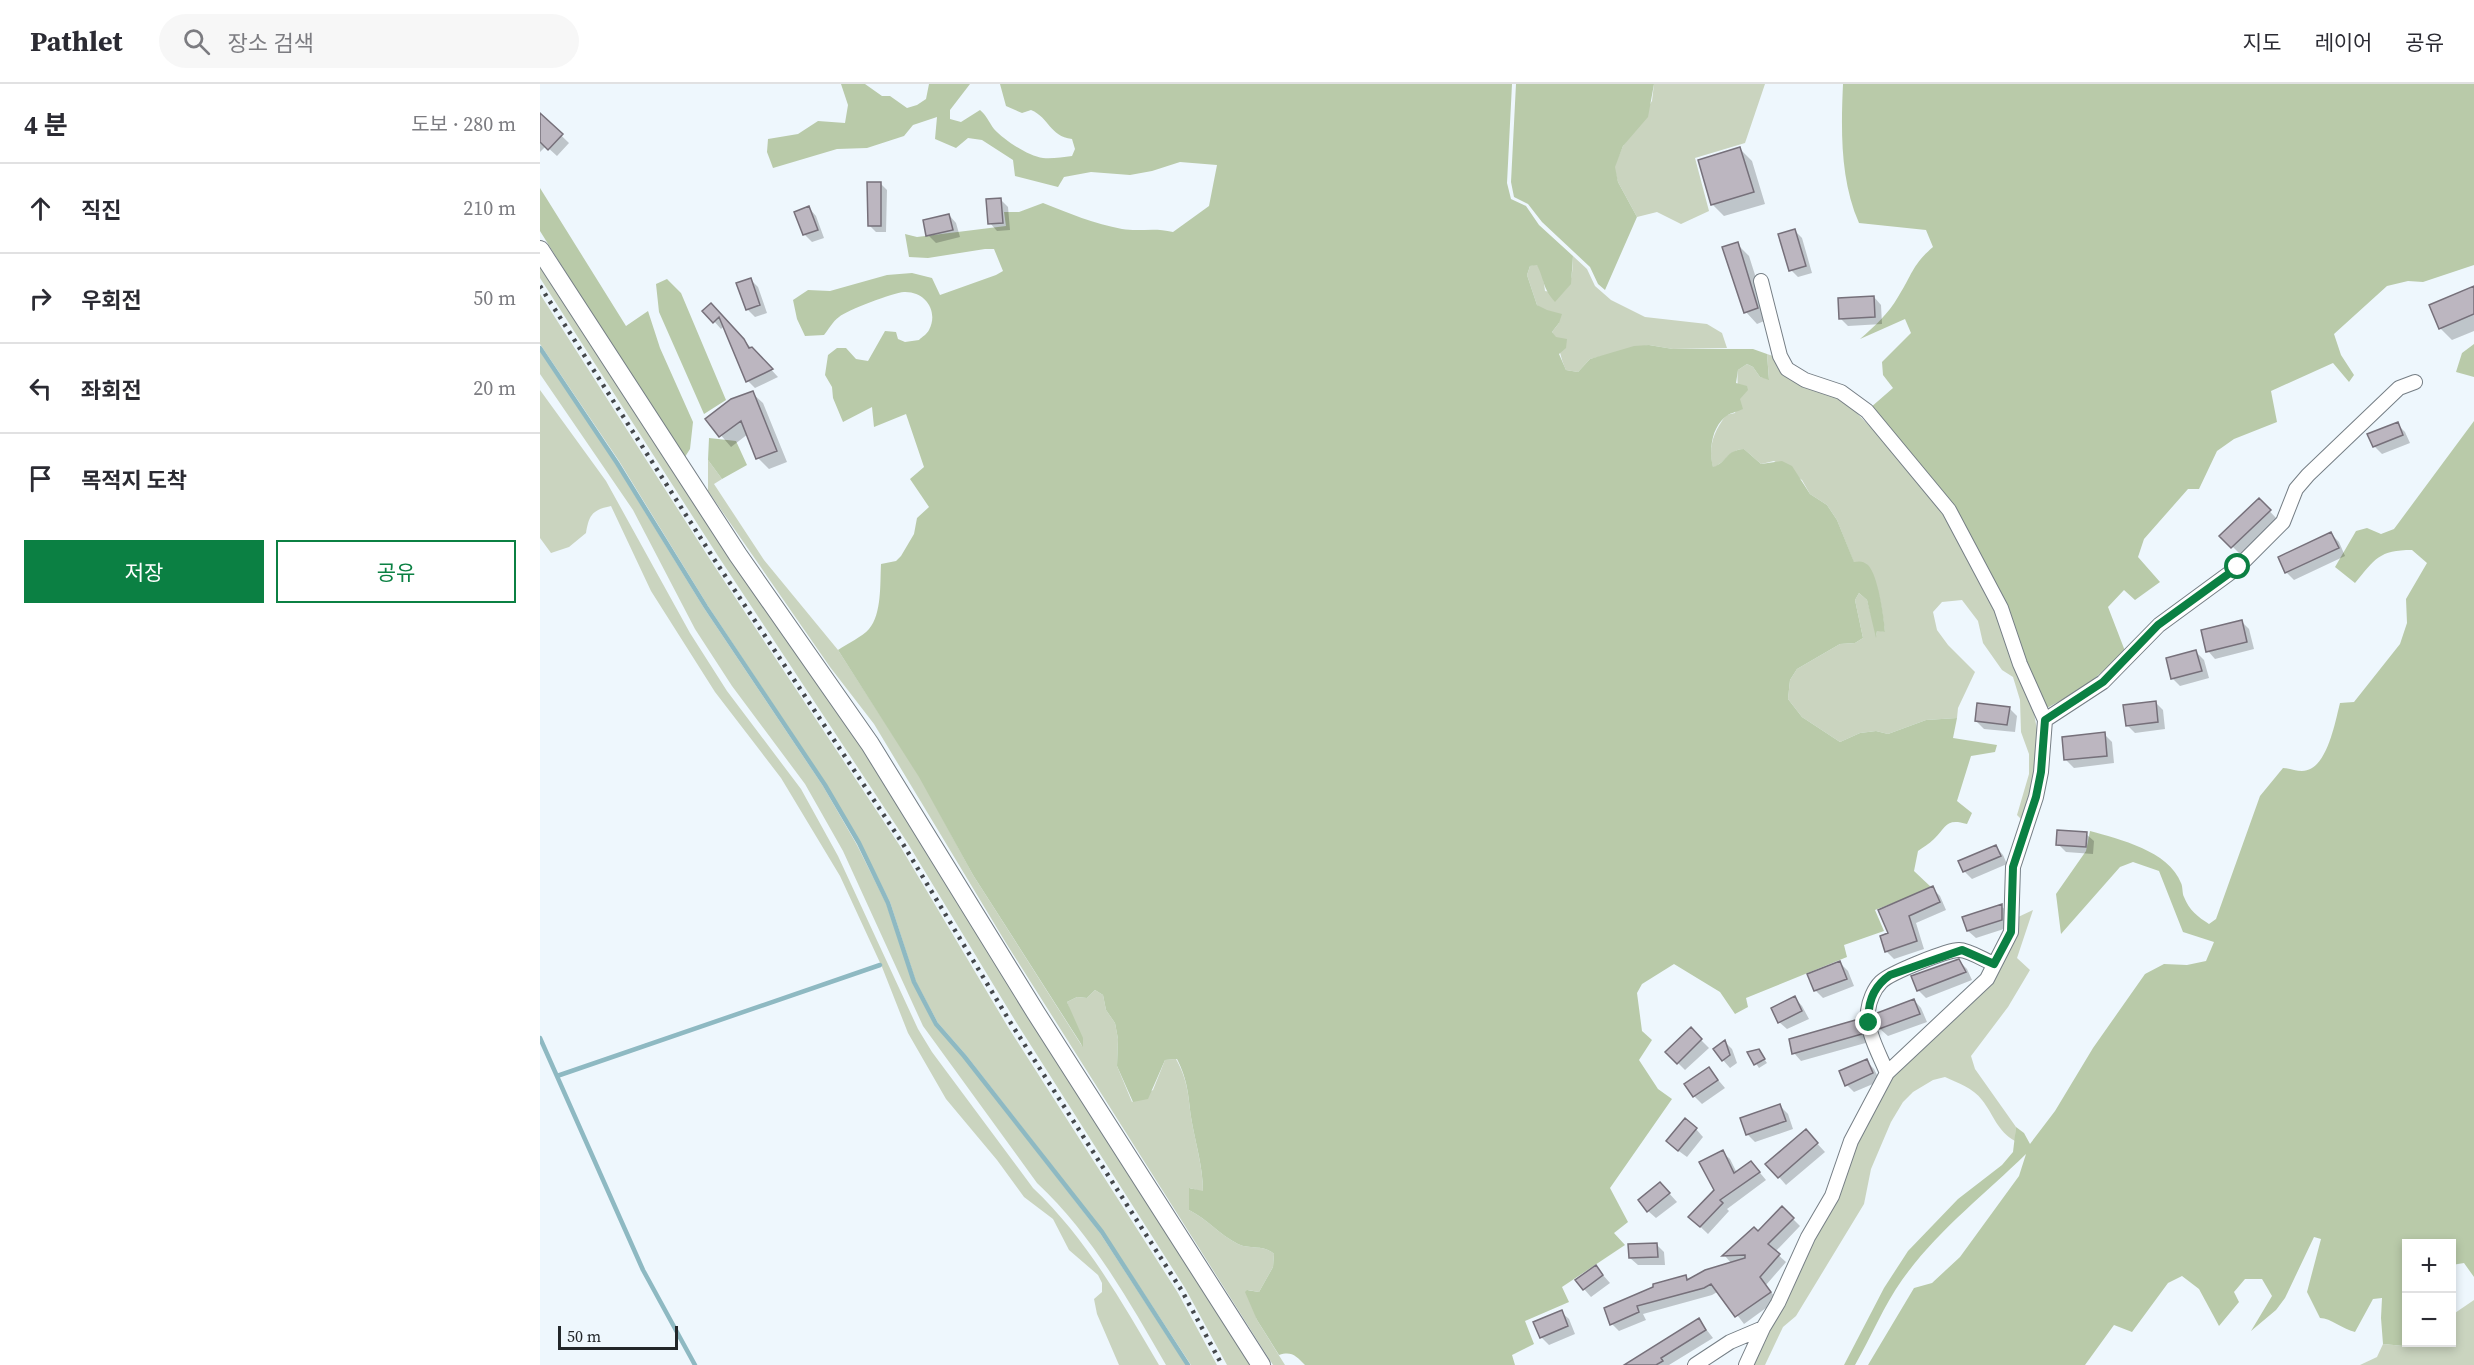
<!DOCTYPE html>
<html lang="ko">
<head>
<meta charset="utf-8">
<style>
  body { margin:0; font-family:"Source Serif 4","Noto Sans KR",serif; background:#f7f7f7; color:#2b2b33 }
  .controls { position:absolute; right:18px; bottom:18px; display:grid; overflow:hidden; border-radius:0px; box-shadow:0 3px 9px #0003 }
  .controls button { width:54px; height:54px; display:grid; place-items:center; padding:0; border:0; border-bottom:2px solid #e1e1e2; background:#fff; color:#2b2b33; font:30px sans-serif }
  .scale { position:absolute; left:18px; bottom:15px; width:120px; box-sizing:border-box; padding-left:6px; border:3px solid #222629; border-top:0; font-size:16px; line-height:21px; white-space:nowrap; color:#222629; -webkit-text-stroke:4px #eef7fd; paint-order:stroke }
  .stop { position:absolute; width:18px; height:18px; margin:-14px; border:4px solid #0b8043; border-radius:50%; background:#fff }
  .stop.end { background:#0b8043; border-color:#fff; box-shadow:0 2px 6px #0008 }
  .list { margin:0; padding:0; list-style:none }
  h2 { display:flex; justify-content:space-between; align-items:center; height:78px; margin:0; padding:0 24px; font-size:26px }
  h2 small { font-size:20px; font-weight:400; color:#7c7c81 }
  .list li { display:grid; grid-template-columns:39px 1fr auto; gap:18px; align-items:center; box-sizing:border-box; height:90px; padding:0 24px; border-top:2px solid #e1e1e2 }
  .list b { display:block; font-size:22px; white-space:nowrap }
  .list em { font-size:20px; font-style:normal; color:#7c7c81 }
  .actions { display:flex; gap:12px; padding:18px 24px }
  .actions a { flex:1; padding:14px 0; border:2px solid #0b8043; border-radius:0px; text-align:center; font-size:21px; color:#0b8043 }
  .actions .main { background:#0b8043; color:#fff }
  .icon { flex:none; width:33px; height:33px; fill:none; stroke:currentColor; stroke-width:2; stroke-linecap:round; stroke-linejoin:round }
  .map { position:relative; flex:none; width:1934px; height:1281px; overflow:hidden }
  header { display:flex; align-items:center; gap:36px; box-sizing:border-box; height:84px; padding:0 30px; background:#fff; border-bottom:2px solid #e1e1e2 }
  header strong { font-size:28px }
  nav { display:flex; gap:33px; margin-inline-start:auto; font-size:21px }
  .search { width:420px; height:54px; background:#f7f7f7; display:flex; align-items:center; gap:15px; box-sizing:border-box; padding:0 21px; border-radius:33px; color:#7c7c81; font-size:22px }
  main { display:flex }
  aside { flex:1; background:#fff }
  .map>svg:first-child { display:block }
  .green { fill:#cad4bf }
  .forest { fill:#b9caa9 }
  .shadow { fill:#0003 }
  .lines { fill:none; stroke-linecap:round; stroke-linejoin:round }
  .stream { stroke:#8eb9c2; stroke-width:4.5 }
  .building { fill:#bcb6c0; stroke:#76707a; stroke-width:1.5 }
  .street-casing { stroke:#757e85; stroke-width:16 }
  .secondary-casing { stroke:#757e85; stroke-width:20 }
  .street { stroke:#fff; stroke-width:14 }
  .secondary { stroke:#fff; stroke-width:18 }
  .rail { stroke:#44484c; stroke-width:4.5; stroke-dasharray:3 6; stroke-linecap:butt }
  .route { stroke:#0b8043; stroke-width:8 }
</style>
</head>
<body>
<header>
<strong>Pathlet</strong>
<div class="search"><svg class="icon" aria-label="search" viewBox="0 0 24 24"><circle cx="10" cy="10" r="6"/><path d="M15 15l6 6"/></svg>장소 검색</div>
<nav><a>지도</a><a>레이어</a><a>공유</a></nav>
</header>
<main>
<aside>
<h2>4 분<small>도보 · 280 m</small></h2>
<ul class="list">
<li><svg class="icon" aria-label="ahead" viewBox="0 0 24 24"><path d="M12 20V5M6 11l6-6 6 6"/></svg><div><b>직진</b></div><em>210 m</em></li>
<li><svg class="icon" aria-label="right" viewBox="0 0 24 24"><path d="M7 20v-9h11M14 6l5 5-5 5"/></svg><div><b>우회전</b></div><em>50 m</em></li>
<li><svg class="icon" aria-label="left" viewBox="0 0 24 24"><path d="M17 20v-9H6M10 6l-5 5 5 5"/></svg><div><b>좌회전</b></div><em>20 m</em></li>
<li><svg class="icon" aria-label="arrive" viewBox="0 0 24 24"><path d="M6 21V4h12l-3 4 3 4H6"/></svg><div><b>목적지 도착</b></div></li>
</ul>
<div class="actions"><a class="main">저장</a><a>공유</a></div>
</aside>
<div class="map">
<svg width="1934" height="1281" viewBox="0 0 1934 1281">
  <rect width="100%" height="100%" fill="#eef7fd"/>
  <!-- green -->
  <path class="green" d="M1114,0H1225L1205,59L1155,74L1169,127L1141,140L1117,128L1097,133L1078,98L1074,83L1083,62L1112,17Z
    M1033,172L1047,185L1055,202L1071,216L1105,233L1167,240L1182,249L1187,264L1133,265L1109,261L1050,275L1038,288L1026,286C1020,274 1019,258 1012,248L1019,239L997,221L987,191L990,182L997,180L1003,192L1005,207L1020,210C1034,201 1032,187 1033,172Z
    M0,174L287,608L715,1281H687L645,1204L476,938L367,758L178,472L0,194Z
    M0,210L171,477L360,762L468,943L638,1209L677,1281H651L563,1147L426,971L398,939L376,898L350,818L320,759L286,700L168,522L79,377L0,260Z
    M0,267L75,379L164,524L283,702L317,761L346,819L373,899L394,940L423,973L560,1149L646,1281H626C589,1217 551,1149 497,1099L383,942L303,767L265,700L192,602L155,545L93,426L0,290Z
    M1227,270L1236,273L1280,304L1307,319L1350,363L1404,429L1460,529L1476,583L1494,629L1499,657L1494,694L1481,735L1477,731L1489,690V670L1481,648L1480,616L1473,593L1462,586L1443,559L1438,537L1422,516L1402,518L1393,528L1397,546L1408,561L1435,588L1418,624L1417,634L1386,636L1348,650L1336,647L1320,649L1300,658L1262,633L1248,615L1250,596L1257,585L1300,560L1315,559L1323,554L1315,516L1319,509L1327,516L1337,552V546L1345,548C1343,530 1337,474 1314,479L1297,436L1287,421L1270,410L1262,396L1234,377L1221,380L1204,365C1188,366 1186,378 1173,384C1168,363 1173,349 1186,331L1195,329C1201,313 1196,301 1198,286L1207,280L1213,283L1220,293L1229,295Z
    M0,306L66,397L150,549L187,607L261,705L298,772L378,945L392,968L493,1104C546,1154 582,1218 619,1281H579L557,1230L554,1215L562,1208V1199L558,1191L529,1166L513,1135L484,1113L457,1076L406,1015L368,949L342,883L300,792L241,694L175,608L111,507L71,422C52,426 49,431 46,449L29,463L11,469L0,454Z
    M168,376L182,395L174,400L224,476L298,566L380,693L433,791L542,962L527,918L537,913L547,914L555,906L563,911L566,926L575,939L578,955L577,982L592,1018L613,1006L625,976L636,975C648,997 648,1010 651,1033C655,1058 663,1082 663,1108L650,1104L649,1126C667,1135 680,1151 698,1160C710,1166 723,1160 734,1170L733,1183L719,1208L708,1206L717,1236L745,1281H733L466,859L334,640L290,583L168,407Z
    M1493,826L1477,874L1490,886L1468,923L1431,972L1435,985L1476,1043L1475,1057C1457,1047 1454,1031 1442,1016C1433,1004 1418,999 1405,993L1393,996L1373,1008L1363,1018L1351,1038L1331,1085L1324,1120L1256,1232L1243,1243L1225,1281H1210L1314,1059L1350,992L1450,897L1476,834Z
    M1934,1216V1281H1820L1837,1273L1843,1260L1874,1263L1879,1259L1912,1258V1231Z"/>
  <!-- forest -->
  <path class="forest" d="M301,0H325L342,12H350L367,24L377,21L386,15L389,0H430L410,26V35L421,38L440,26C446,31 449,38 454,45C464,56 488,72 503,74C512,75 523,73 532,72L535,65L532,55C509,52 510,34 491,26L482,29L466,22L460,0H972L967,99L971,115L986,122L999,141L1033,172L1031,200L1015,218C1002,203 1005,197 997,181L990,182L987,191L997,221L1007,226L1022,230L1019,239L1012,248L1016,253L1027,255L1026,264L1019,270L1026,286L1038,288L1050,275L1094,262L1109,261L1133,265H1213L1227,270L1229,296L1220,293L1213,283L1207,280L1198,286L1196,299L1207,302L1208,306L1200,315L1203,325C1197,328 1189,329 1185,333C1171,345 1169,367 1173,383C1187,379 1185,366 1204,365L1221,380L1242,377L1252,382L1270,410L1287,421L1297,436L1314,478C1320,477 1323,477 1328,481C1338,491 1344,533 1345,548L1337,547L1336,554L1327,516L1319,509L1315,516L1323,554L1315,559L1300,560L1257,585L1250,596L1248,615L1262,633L1300,658L1320,649L1336,647L1348,650L1386,636L1417,634L1413,654L1457,661L1455,668L1431,672L1417,717L1432,729L1427,740C1406,734 1407,742 1394,755C1389,760 1383,763 1378,767L1374,787L1392,804L1335,826L1344,847L1304,861L1307,873L1206,914L1208,923L1195,930L1180,908L1134,880L1102,900L1097,909L1102,947L1112,956L1099,976L1118,1005L1132,1015L1070,1104L1088,1138L1074,1149L1085,1161L1022,1203L1029,1218L985,1237L994,1260L972,1271L975,1281H765C756,1272 752,1267 739,1271L717,1236L705,1208L707,1206L719,1208L733,1183L734,1170C723,1160 710,1166 698,1160C680,1151 667,1135 649,1126V1104L663,1107C663,1082 655,1058 651,1033C648,1010 648,997 637,975L625,976L608,1015L593,1018L577,982L578,955L575,939L566,926L563,911L555,906L547,914L537,913L527,918L543,954V963L433,791L379,693L298,566C308,559 322,553 329,545C342,530 340,499 341,480L356,477L361,472L374,450L377,434L389,423L370,395L384,383L366,330L334,343L332,323L303,338L293,314L292,303L285,291L288,271L297,264H306L316,275L328,277L345,247L356,248L358,255L365,258L379,256C382,253 387,250 389,246C399,227 385,207 364,208C353,209 307,226 299,233C293,237 288,246 284,251L265,252L257,235L253,216L268,206L290,207L347,191L372,189L392,194L400,211L456,191L463,187L454,165H445L388,174L369,173L365,150L377,153L466,142L464,128H479L503,119C528,129 555,140 582,145C601,148 613,143 633,148L669,122L677,81L640,78L612,87L590,91L551,88L524,93L518,103L475,92L473,76L442,56L428,54L416,64L395,55L397,33L373,41L364,52L327,64L297,65L233,84L227,68L228,55L258,50L278,37L305,39L308,21Z
    M976,0H1114L1108,33L1083,62L1075,83L1078,98L1097,133L1065,206L1058,200L1050,183L1002,138L988,120L974,113L971,98Z
    M1303,0H1934V181L1883,198L1868,197L1847,202L1794,250L1801,271L1814,291L1809,298L1793,279L1731,307L1737,338L1694,355L1677,367L1659,405H1648L1604,455L1598,473L1620,498L1595,516L1584,506L1568,523L1585,567L1544,604L1505,625L1445,485L1330,324L1353,304L1343,291L1342,278L1371,249L1365,235L1320,255C1335,242 1348,230 1358,213C1372,191 1372,181 1393,163L1386,146L1319,139C1300,96 1301,46 1303,0Z
    M0,104L86,242L108,227L120,264L153,338L150,365L143,376L0,147Z
    M127,195L141,209L186,316L164,330L119,228L116,200Z
    M1934,260V293L1916,288L1922,269Z
    M1934,337V1193L1924,1179L1912,1181V1160H1866V1258L1879,1259L1874,1263L1843,1260L1841,1234L1842,1214L1833,1215L1815,1248C1802,1245 1791,1234 1780,1234L1767,1208L1781,1155L1774,1153L1745,1214L1736,1226L1711,1247L1732,1212L1722,1195H1705L1694,1208L1699,1218L1679,1242L1659,1205L1642,1192L1628,1199L1592,1248L1574,1241L1545,1281H1328L1374,1204L1392,1199L1420,1173L1479,1092L1486,1070C1444,1111 1397,1147 1362,1196C1344,1221 1331,1253 1315,1281H1304L1344,1204L1368,1167L1418,1115L1462,1081L1473,1068L1476,1043L1484,1049L1490,1060L1515,1027L1553,964L1605,890L1624,880L1647,881L1666,877L1674,858L1643,848L1619,787L1593,778L1580,783L1521,850L1516,810L1546,767L1550,747C1579,755 1629,767 1641,799C1643,803 1642,809 1644,813C1649,826 1658,833 1669,840L1676,835L1720,712L1743,684C1749,684 1756,687 1762,687C1787,687 1795,638 1800,619L1814,618L1860,560L1867,539L1866,515L1887,479L1872,466C1839,466 1835,475 1815,499L1795,483L1816,447L1827,444L1841,450L1854,445Z
    M169,354L196,357L207,381L182,395L168,376Z"/>
  <!-- shadow -->
  <path class="shadow" d="M0,31L29,59L17,72L6,62L0,68Z
    M1200,65L1212,77L1225,120L1184,132L1172,120Z
    M341,100L347,106L346,148H336L330,142Z
    M460,115L468,123L470,146L457,147L450,139Z
    M269,124L276,132L284,154L272,158L264,150Z
    M409,131L416,139L420,153L396,159L388,151Z
    M1254,146L1262,154L1272,189L1258,193L1251,186Z
    M1197,160L1209,172L1229,235L1217,240L1206,228Z
    M211,196L218,203L227,229L215,233L207,225Z
    M1934,204V247L1912,256L1900,244Z
    M1334,213L1341,221L1342,240L1308,242L1300,234Z
    M165,227L178,228L238,293L215,304L208,297L184,242L181,245Z
    M212,309L223,319L247,378L229,385L218,374L208,350L191,363L167,335Z
    M1857,340L1865,348L1870,359L1842,370L1834,362Z
    M1719,416L1737,435L1700,470L1682,452Z
    M1791,450L1799,458L1805,472L1754,496L1746,488Z
    M1701,537L1709,545L1714,565L1675,575L1668,567Z
    M1656,568L1664,576L1669,594L1640,602L1632,594Z
    M1615,618L1623,626L1625,645L1595,649L1587,641Z
    M1469,624L1477,632L1475,648L1444,645L1436,637Z
    M1564,650L1572,658L1574,679L1534,684L1526,676Z
    M1546,750L1554,757L1553,770L1526,768L1518,760Z
    M1456,763L1463,771L1467,780L1432,795L1425,788L1420,778Z
    M1392,804L1400,812L1406,826L1376,839L1384,865L1354,875L1346,867L1350,850Z
    M1461,822L1469,829L1470,843L1436,854L1428,847Z
    M1419,877L1427,885L1432,896L1386,914L1378,906Z
    M1300,879L1308,887L1314,902L1283,914L1275,906Z
    M1255,914L1262,922L1269,935L1247,945L1239,938Z
    M1374,916L1381,924L1387,938L1348,952L1340,945L1339,930Z
    M1319,937L1326,944L1329,958L1261,977L1254,969Z
    M1151,946L1169,964L1145,986L1127,968Z
    M1185,958L1192,965L1197,979L1190,984L1183,976Z
    M1218,966L1227,979L1219,984L1209,969Z
    M1326,977L1334,985L1340,997L1314,1008L1307,1001Z
    M1169,985L1185,1004L1162,1020L1154,1012Z
    M1240,1022L1248,1030L1253,1045L1215,1058L1207,1050Z
    M1156,1045L1163,1053L1147,1073L1136,1065Z
    M1273,1055L1285,1068L1246,1101L1239,1093Z
    M1182,1068L1190,1075L1197,1089L1211,1078L1226,1096L1187,1125L1189,1127L1168,1150L1150,1133L1175,1106Z
    M1128,1108L1137,1118L1116,1134L1108,1127Z
    M1242,1124L1260,1142L1235,1168L1246,1178L1226,1201L1237,1216L1204,1240L1179,1207L1172,1211L1103,1230L1106,1236L1079,1247L1072,1240L1065,1225L1145,1193L1149,1197L1192,1180L1185,1172L1218,1149Z
    M1117,1161L1124,1168L1125,1181H1098L1090,1174Z
    M1056,1183L1070,1199L1051,1213L1044,1205Z
    M1021,1228L1029,1235L1035,1250L1009,1261L1001,1253Z
    M1159,1236L1173,1254L1129,1281H1087Z"/>
  <g class="lines">
    <!-- stream -->
    <path class="stream" d="M0,264L77,379L166,523L285,701L319,759L348,819L374,898L396,940L424,972L562,1148L648,1281
      M0,954L103,1186L155,1281
      M17,992L340,881"/>
  </g>
  <!-- building -->
  <path class="building" d="M0,29L23,50L8,66L0,58Z
    M1200,63L1214,108L1171,121L1158,76Z
    M327,98H341V142H328Z
    M461,114L463,139L448,140L446,115Z
    M269,122L278,146L263,151L254,128Z
    M409,130L413,146L386,152L383,136Z
    M1255,145L1266,182L1249,187L1238,150Z
    M1198,158L1218,224L1204,229L1182,163Z
    M211,194L220,221L206,226L196,199Z
    M1934,202V230L1899,245L1889,221Z
    M1334,212L1335,233L1299,235L1298,214Z
    M171,219L204,255L209,264L212,263L233,285L206,298L179,233L173,239L162,227Z
    M213,307L237,367L216,375L201,337L179,353L165,335L191,315Z
    M1858,338L1863,351L1833,363L1827,350Z
    M1719,414L1731,426L1691,464L1679,452Z
    M1791,448L1799,464L1745,489L1738,473Z
    M1702,536L1707,558L1666,568L1661,546Z
    M1656,566L1662,587L1631,595L1626,574Z
    M1616,617L1618,638L1586,642L1583,621Z
    M1437,619L1470,623L1467,641L1435,637Z
    M1565,648L1567,672L1524,676L1522,653Z
    M1517,746L1547,748L1546,763L1516,761Z
    M1456,761L1461,772L1423,788L1418,777Z
    M1393,802L1400,818L1369,832L1377,857L1345,868L1340,852L1348,849L1338,826Z
    M1462,820V836L1427,847L1422,833Z
    M1419,875L1426,888L1377,907L1371,892Z
    M1300,877L1307,895L1274,907L1267,890Z
    M1255,912L1262,927L1238,939L1231,924Z
    M1374,915L1380,930L1339,945L1337,929Z
    M1319,935L1322,950L1252,970L1249,955Z
    M1151,943L1162,955L1137,980L1125,968Z
    M1185,956L1190,971L1182,977L1173,965Z
    M1219,965L1225,975L1214,981L1207,968Z
    M1327,975L1333,989L1305,1002L1299,987Z
    M1169,983L1178,996L1153,1013L1144,1000Z
    M1240,1020L1246,1037L1206,1051L1200,1034Z
    M1145,1034L1157,1044L1138,1067L1126,1057Z
    M1266,1045L1278,1059L1238,1094L1225,1080Z
    M1183,1066L1194,1089L1211,1077L1220,1088L1180,1116L1183,1119L1160,1143L1148,1133L1174,1106L1159,1078Z
    M1120,1098L1130,1109L1107,1128L1098,1116Z
    M1242,1122L1254,1134L1228,1160L1240,1170L1220,1193L1231,1208L1195,1233L1171,1200L1164,1204L1097,1222L1099,1228L1070,1241L1064,1224L1113,1203V1200L1146,1191L1147,1196L1165,1186L1205,1174V1171L1182,1172L1214,1143L1218,1147Z
    M1117,1159L1118,1173L1089,1174L1088,1160Z
    M1056,1181L1063,1191L1043,1206L1035,1196Z
    M1022,1226L1028,1242L1000,1254L993,1238Z
    M1159,1234L1166,1246L1121,1274L1123,1277L1116,1281H1084Z"/>
  <g class="lines">
    <defs>
      <path id="street" d="M1505,636L1563,598L1619,541L1698,483L1743,438L1756,405L1768,391L1859,304L1875,298
        M1347,989C1340,971 1326,948 1328,927C1329,917 1334,905 1341,898C1350,889 1407,866 1419,866C1429,866 1444,876 1454,880
        M1155,1281L1190,1258L1223,1244
        M1206,1281L1223,1244L1238,1219L1268,1153L1292,1112L1311,1057L1347,989L1447,895L1471,848L1473,783L1496,713L1501,688L1505,636L1480,580L1461,524L1409,426L1327,327L1301,308L1265,296L1247,285L1240,272L1221,197"/>
      <path id="secondary" d="M0,166L198,471L330,660L496,929L721,1281"/>
    </defs>
    <!-- street casing -->
    <use href="#street" class="street-casing"/>
    <!-- secondary casing -->
    <use href="#secondary" class="secondary-casing"/>
    <!-- street -->
    <use href="#street" class="street"/>
    <!-- secondary -->
    <use href="#secondary" class="secondary"/>
    <!-- rail -->
    <path class="rail" d="M0,202L174,475L363,760L472,941L642,1207L682,1281"/>
  </g>
  <g class="lines">
    <!-- route -->
    <path class="route" d="M1329,939C1327,919 1334,902 1350,891L1422,866L1454,880L1471,848L1473,783L1496,713L1501,688L1505,636L1563,598L1618,541L1698,483"/>
  </g>
</svg>
<div class="controls">
<button>+</button>
<button>−</button>
</div>
<div class="scale">50 m</div>
<div class="stop" style="left:1698px;top:483px"></div>
<div class="stop end" style="left:1329px;top:939px"></div>
</div>
</main>
</body>
</html>
